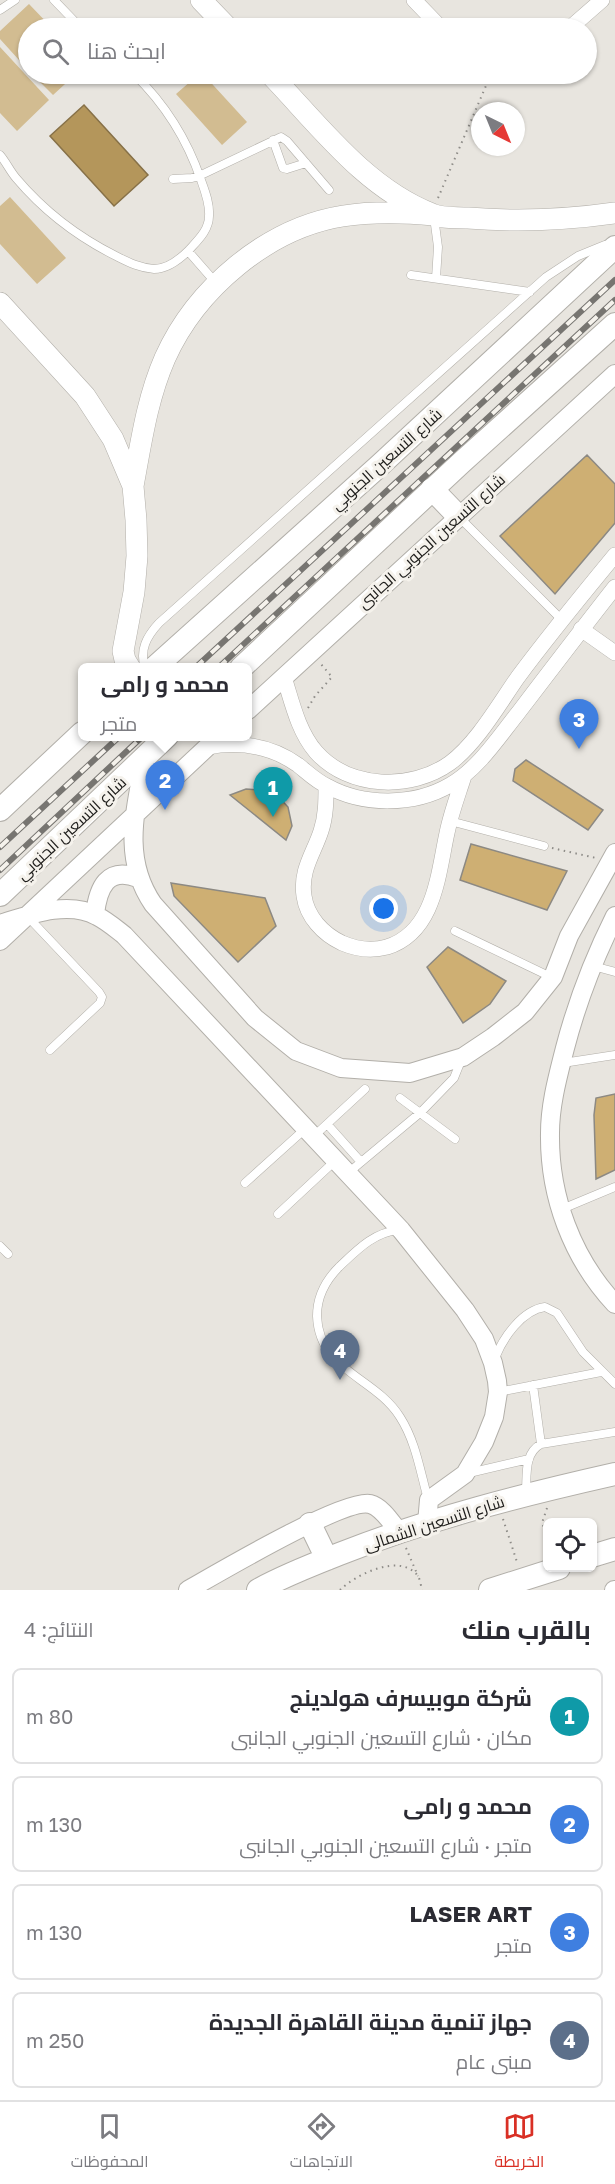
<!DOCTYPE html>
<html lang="ar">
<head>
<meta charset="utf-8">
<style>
  body { margin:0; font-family:"Golos Text",Cairo,sans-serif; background:#f2f2f3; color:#2b2b33; direction:rtl }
  .controls { position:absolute; right:18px; bottom:18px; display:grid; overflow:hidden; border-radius:9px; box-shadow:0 2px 4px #0004 }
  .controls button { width:54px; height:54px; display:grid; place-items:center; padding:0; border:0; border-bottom:2px solid #e1e1e2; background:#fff; color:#2b2b33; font:30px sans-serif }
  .compass { position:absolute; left:471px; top:102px; width:54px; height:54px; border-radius:50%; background:#fff; box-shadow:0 2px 4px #0004; rotate:137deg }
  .you { position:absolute; left:384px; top:909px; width:21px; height:21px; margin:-15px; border:4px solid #fff; border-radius:50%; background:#1a73e8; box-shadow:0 0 0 9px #1a73e833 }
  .badge { display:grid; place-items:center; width:39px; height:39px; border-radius:50%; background:#d93025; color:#fff; font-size:20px; font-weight:700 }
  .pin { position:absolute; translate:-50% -50px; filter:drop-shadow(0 2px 3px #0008) }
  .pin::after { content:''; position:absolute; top:32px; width:21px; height:18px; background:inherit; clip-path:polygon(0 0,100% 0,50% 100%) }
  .popup { position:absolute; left:78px; top:663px; width:174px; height:78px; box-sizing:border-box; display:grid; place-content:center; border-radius:9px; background:#fff; filter:drop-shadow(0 2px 4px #0005); font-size:20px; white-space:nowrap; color:#7c7c81 }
  .popup b { font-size:22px; color:#2b2b33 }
  .popup::after { content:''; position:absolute; left:50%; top:100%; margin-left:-12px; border:12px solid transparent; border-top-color:#fff }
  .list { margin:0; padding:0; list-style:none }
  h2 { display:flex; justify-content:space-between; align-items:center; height:78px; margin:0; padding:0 24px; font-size:26px }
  h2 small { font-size:20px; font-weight:400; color:#7c7c81 }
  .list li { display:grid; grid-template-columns:39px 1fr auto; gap:18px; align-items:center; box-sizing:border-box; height:96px; margin:0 12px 12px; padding:0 12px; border:2px solid #e1e1e2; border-radius:9px }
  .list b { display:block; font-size:22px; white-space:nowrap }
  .list p { margin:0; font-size:20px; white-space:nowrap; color:#7c7c81 }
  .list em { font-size:20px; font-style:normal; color:#7c7c81 }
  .icon { flex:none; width:33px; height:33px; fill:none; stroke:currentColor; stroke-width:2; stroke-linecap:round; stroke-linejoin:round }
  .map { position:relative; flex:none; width:615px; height:1590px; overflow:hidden; direction:ltr }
  .search { position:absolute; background:#fff; box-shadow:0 2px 4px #0004; left:18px; right:18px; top:18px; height:66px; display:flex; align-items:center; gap:15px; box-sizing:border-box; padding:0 21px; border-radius:33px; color:#7c7c81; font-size:22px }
  .sheet { height:510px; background:#fff }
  nav { display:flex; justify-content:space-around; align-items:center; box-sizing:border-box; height:84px; border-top:2px solid #e1e1e2; background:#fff; font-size:16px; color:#7c7c81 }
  nav a { display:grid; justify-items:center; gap:3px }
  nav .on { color:#d93025 }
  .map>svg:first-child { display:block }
  .green { fill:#d2bc91 }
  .water { fill:#b4965b; stroke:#877148; stroke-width:1.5 }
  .building { fill:#ceaf73; stroke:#8c8983; stroke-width:1.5 }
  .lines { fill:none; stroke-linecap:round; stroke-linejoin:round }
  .service-casing { stroke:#b2afa9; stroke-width:9 }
  .minor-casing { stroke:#b2afa9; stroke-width:16 }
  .tertiary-casing { stroke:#b2afa9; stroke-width:20 }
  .secondary-casing { stroke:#b2afa9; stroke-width:22 }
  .primary-casing { stroke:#b2afa9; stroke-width:24 }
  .path { stroke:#8e8c88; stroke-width:2; stroke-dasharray:1.5 4.5; stroke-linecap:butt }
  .service { stroke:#fff; stroke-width:8 }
  .minor { stroke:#fff; stroke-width:15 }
  .tertiary { stroke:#fff; stroke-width:18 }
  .secondary { stroke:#fff; stroke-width:21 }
  .primary { stroke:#fff; stroke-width:22 }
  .rail-casing { stroke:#777571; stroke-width:6 }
  .rail { stroke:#f5f2ec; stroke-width:4; stroke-dasharray:11; stroke-linecap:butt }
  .labels { text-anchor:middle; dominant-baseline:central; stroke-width:6; stroke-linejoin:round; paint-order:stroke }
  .street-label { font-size:16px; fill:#1d1c1a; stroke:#f5f2ec }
</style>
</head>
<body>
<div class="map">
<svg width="615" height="1590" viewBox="0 0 615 1590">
  <rect width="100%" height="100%" fill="#e8e5df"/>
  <!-- green -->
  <path class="green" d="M29,4L52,28H28V70L0,39V31Z
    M0,47L49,100L17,131L0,113Z
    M32,74H76L53,95Z
    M199,74H203L247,122L222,145L176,94Z
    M10,197L66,258L37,284L0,244V206Z"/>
  <!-- water -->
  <path class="water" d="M84,105L148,175L114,206L50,136Z"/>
  <!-- building -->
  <path class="building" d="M587,455L615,484V523L555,594L500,536Z
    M526,760L603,810L588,830L513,781L515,769Z
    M246,789L273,791L288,807L292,826L286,840L230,795Z
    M471,844L567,871L547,910L460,880Z
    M171,883L265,898L276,926L238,962L174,896Z
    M448,947L506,981L490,1004L463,1023L427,967Z
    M615,1094V1170L596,1179L594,1115L596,1098Z"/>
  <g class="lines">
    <defs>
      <path id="service" d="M54,0L81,28
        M0,10L15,0
        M273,140L283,168L287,169L306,163
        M0,155C6,162 10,171 16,178C43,210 78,237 116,256C128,262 139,268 154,269C168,269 180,259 189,250C198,240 209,230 209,216C210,204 205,191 201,180C187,139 165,104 134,74
        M173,179L192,178L199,176L281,137L287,141L329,190
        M434,217L438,247L436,278
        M188,251L216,283
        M411,275L530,292
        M459,517L562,620
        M145,668C139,650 147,636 159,623L546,277L578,256L605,245
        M450,821L544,846
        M28,917L99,992L102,997L100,1003L50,1050
        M455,931L551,977
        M593,966L615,972
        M563,1063L615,1055
        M400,1098L455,1139
        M327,1124L361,1162
        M314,1136L365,1089
        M348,1173L421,1112L454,1078L462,1058
        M245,1183L305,1129
        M562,1209L615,1187
        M278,1214L336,1160
        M399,1230C374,1232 357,1250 339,1267C326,1280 317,1297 317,1316C319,1371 375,1377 400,1417C416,1442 420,1471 428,1499
        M0,1246L8,1254
        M495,1358C503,1338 522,1310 545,1307L557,1313L583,1352L615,1384
        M533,1385L541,1444
        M498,1392L601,1372
        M469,1473L529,1459
        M526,1491C527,1475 524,1453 541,1444L615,1432"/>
      <path id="minor" d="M414,0L441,28
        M570,28L602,0
        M581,629L615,653
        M284,677C292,702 298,731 316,752C349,789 411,791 450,763C477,743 499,704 518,677C549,635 582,595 615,555
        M207,747C240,741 270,745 298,765C307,772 316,781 327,786C363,806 414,806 450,785C478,769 498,738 518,713C550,671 582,629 615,587
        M326,786C326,801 326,816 321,831C314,853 300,870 304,896C307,917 323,934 342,943C356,949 372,951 387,947C435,932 438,874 447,833C451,813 458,795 464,776"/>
      <path id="tertiary" d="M248,710L615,374
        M145,757C136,809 121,857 153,904L255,1018L296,1051L341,1068L410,1073L463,1057L493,1037L525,1012L553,977L569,936L615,853
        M95,914C98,888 107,866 138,878
        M615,916C594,958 577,1002 565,1048C558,1076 550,1104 550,1133C549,1196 572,1258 615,1304
        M0,924C29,915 68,900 97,916C107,921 115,928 124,935L401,1230L465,1310L484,1339L493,1363L497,1381L498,1392L494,1417L484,1442L465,1474L429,1500L427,1523
        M0,941L219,736
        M188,1590C216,1574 345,1498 370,1504C382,1507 391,1522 399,1532
        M614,1590H615"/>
      <path id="secondary" d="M201,0L228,28
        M270,74C318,124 365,188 432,214C442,219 457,217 468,218C518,222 566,220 615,213
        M0,303L85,396L113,439L133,486L136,520L137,556L134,592L123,651L125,660L130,668
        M133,486C141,443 147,399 165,358C196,289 267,228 343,216C374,211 403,212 434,215"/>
      <path id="primary" d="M432,489L458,516
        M154,668L380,465L615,247
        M241,668L462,462L615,324
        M0,810L82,733
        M0,895L167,736
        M310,1524L327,1559
        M592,1556L615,1549
        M258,1590C285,1575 314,1564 342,1553C431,1518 522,1495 615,1474
        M490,1590L559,1568"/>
    </defs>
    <!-- service casing -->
    <use href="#service" class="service-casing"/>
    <!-- minor casing -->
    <use href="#minor" class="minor-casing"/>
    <!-- tertiary casing -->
    <use href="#tertiary" class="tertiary-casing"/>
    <!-- secondary casing -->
    <use href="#secondary" class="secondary-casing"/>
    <!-- primary casing -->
    <use href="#primary" class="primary-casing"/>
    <!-- path -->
    <path class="path" d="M518,28L519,24L529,19L533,21L535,28
      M438,198L491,74
      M308,708L315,696L332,677L320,663
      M552,848L596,858
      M547,1508L542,1523L548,1537
      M503,1519L517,1562
      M406,1548L418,1576
      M340,1590C355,1575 400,1552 418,1576C420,1579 421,1586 422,1590"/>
    <!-- service -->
    <use href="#service" class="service"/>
    <!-- minor -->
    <use href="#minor" class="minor"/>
    <!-- tertiary -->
    <use href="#tertiary" class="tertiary"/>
    <!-- secondary -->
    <use href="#secondary" class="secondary"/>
    <!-- primary -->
    <use href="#primary" class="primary"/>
    <defs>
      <path id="rail" d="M195,668L615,280
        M218,668L615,300
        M0,847L120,736
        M0,870L143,736"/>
    </defs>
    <!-- rail casing -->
    <use href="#rail" class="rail-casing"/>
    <!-- rail -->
    <use href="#rail" class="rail"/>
  </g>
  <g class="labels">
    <!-- street labels -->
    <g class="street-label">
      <text transform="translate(386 459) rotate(-42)">شارع التسعين الجنوبي</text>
      <text transform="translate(431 541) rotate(-42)">شارع التسعين الجنوبي الجانبى</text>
      <text transform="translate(71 828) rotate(-43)">شارع التسعين الجنوبي</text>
      <text transform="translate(434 1523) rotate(-18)">شارع التسعين الشمالى</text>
    </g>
  </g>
</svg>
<div class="controls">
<button><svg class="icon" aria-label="locate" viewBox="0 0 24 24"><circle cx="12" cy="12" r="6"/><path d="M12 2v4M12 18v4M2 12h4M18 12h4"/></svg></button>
</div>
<svg class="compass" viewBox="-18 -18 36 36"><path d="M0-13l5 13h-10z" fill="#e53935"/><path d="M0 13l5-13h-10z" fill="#7c7c81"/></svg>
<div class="you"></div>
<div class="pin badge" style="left:273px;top:817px;background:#0f9aa8">1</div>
<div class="pin badge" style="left:165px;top:810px;background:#3f7fe0">2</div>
<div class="popup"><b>محمد و رامى</b>متجر</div>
<div class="pin badge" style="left:579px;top:749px;background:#3f7fe0">3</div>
<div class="pin badge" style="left:340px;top:1380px;background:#5c6f8a">4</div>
<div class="search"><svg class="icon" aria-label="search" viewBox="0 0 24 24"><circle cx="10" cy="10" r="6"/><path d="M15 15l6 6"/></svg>ابحث هنا</div>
</div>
<section class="sheet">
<h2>بالقرب منك<small>النتائج: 4</small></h2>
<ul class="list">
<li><span class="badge" style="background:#0f9aa8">1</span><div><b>شركة موبيسرف هولدينج</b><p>مكان · شارع التسعين الجنوبي الجانبى</p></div><em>80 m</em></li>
<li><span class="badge" style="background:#3f7fe0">2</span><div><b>محمد و رامى</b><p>متجر · شارع التسعين الجنوبي الجانبى</p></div><em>130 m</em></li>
<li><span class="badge" style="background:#3f7fe0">3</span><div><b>LASER ART</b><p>متجر</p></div><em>130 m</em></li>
<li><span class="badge" style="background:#5c6f8a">4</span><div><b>جهاز تنمية مدينة القاهرة الجديدة</b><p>مبنى عام</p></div><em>250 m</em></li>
</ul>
</section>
<nav>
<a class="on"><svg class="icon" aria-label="map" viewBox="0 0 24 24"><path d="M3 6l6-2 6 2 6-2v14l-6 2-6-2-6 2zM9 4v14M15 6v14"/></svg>الخريطة</a>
<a><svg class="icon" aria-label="directions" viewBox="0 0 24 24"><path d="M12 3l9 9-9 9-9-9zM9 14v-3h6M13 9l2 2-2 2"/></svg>الاتجاهات</a>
<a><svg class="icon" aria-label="saved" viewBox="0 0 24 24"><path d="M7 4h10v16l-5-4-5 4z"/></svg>المحفوظات</a>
</nav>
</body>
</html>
